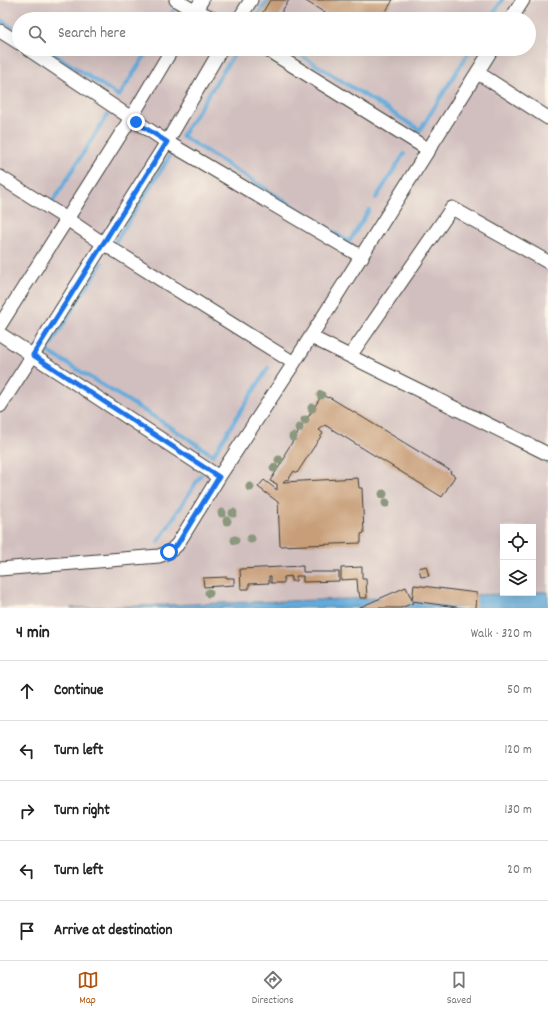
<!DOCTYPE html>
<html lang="en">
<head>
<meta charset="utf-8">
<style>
  body { margin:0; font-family:Dekko,sans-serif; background:#f6f6f6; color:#222 }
  .controls { position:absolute; right:12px; bottom:12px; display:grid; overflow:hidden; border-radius:0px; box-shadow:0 4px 16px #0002 }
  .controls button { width:36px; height:36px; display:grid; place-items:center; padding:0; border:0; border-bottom:1px solid #e0e0e0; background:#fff; color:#222; font:20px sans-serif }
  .stop { position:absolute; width:12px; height:12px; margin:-9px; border:3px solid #1a73e8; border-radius:50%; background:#fff }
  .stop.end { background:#1a73e8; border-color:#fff; box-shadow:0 1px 4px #0008 }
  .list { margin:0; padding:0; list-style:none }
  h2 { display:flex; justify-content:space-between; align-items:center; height:52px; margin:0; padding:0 16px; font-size:17px }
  h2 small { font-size:13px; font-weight:400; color:#767676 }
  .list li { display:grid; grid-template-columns:26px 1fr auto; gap:12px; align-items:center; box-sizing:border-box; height:60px; padding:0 16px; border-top:1px solid #e0e0e0 }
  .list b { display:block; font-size:15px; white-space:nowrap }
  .list em { font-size:13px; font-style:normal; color:#767676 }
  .icon { flex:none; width:22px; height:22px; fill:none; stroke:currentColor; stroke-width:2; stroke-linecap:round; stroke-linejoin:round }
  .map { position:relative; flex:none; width:548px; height:608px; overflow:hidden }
  .search { position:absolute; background:#fff; box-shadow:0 4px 16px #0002; left:12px; right:12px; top:12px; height:44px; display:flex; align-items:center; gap:10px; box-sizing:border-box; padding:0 14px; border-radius:22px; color:#767676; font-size:15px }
  .sheet { height:352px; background:#fff }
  nav { display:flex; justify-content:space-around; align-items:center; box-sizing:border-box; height:56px; border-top:1px solid #e0e0e0; background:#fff; font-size:11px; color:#767676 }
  nav a { display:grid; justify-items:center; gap:2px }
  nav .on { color:#b45309 }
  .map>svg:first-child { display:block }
  .industrial { fill:#d1bfbf; fill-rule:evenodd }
  .water { fill:#64abdb; stroke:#40647c }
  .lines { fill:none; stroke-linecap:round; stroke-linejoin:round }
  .stream { stroke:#64abdb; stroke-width:4 }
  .building { fill:#c89e79 }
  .minor-casing { stroke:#3b3a36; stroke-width:15 }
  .minor { stroke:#fff; stroke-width:13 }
  .tree { fill:#8b987e }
  .route { stroke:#1a73e8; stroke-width:5 }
</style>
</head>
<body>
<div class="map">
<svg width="548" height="608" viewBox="0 0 548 608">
  <rect width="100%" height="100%" fill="#fcf5e5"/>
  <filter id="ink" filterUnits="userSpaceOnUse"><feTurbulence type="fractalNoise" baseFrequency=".025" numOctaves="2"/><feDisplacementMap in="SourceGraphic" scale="8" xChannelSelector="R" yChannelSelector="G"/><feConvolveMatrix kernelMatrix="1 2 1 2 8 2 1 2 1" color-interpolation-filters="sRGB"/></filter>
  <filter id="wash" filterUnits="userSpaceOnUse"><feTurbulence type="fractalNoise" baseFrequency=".012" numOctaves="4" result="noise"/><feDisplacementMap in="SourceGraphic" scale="16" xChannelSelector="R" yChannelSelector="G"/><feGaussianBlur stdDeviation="0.9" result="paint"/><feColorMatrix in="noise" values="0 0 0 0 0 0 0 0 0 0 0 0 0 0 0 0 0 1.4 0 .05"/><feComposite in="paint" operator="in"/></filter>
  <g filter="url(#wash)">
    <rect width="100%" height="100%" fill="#ede5c6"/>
    <!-- industrial -->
    <path class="industrial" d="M0,0H548V592H533V527H503V593H513L70,608H0ZM19,19H529V49H19Z"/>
    <!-- water -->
    <path class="water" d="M533,592H548V608H70L533,593Z"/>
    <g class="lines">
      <!-- stream -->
      <path class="stream" d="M168,19L173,11
        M255,19L268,0
        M490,19L502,0
        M0,20L19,32
        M46,49L119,96L149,49
        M291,49L420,130L471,49
        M233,56L182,136L349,242L369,210
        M376,198L404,154
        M48,200L52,203L107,115
        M114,244L170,156
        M102,263L47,351L161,421L213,455L268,368
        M158,542L201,475"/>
    </g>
    <g id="blocks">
      <!-- building -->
      <path class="building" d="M270,0H289L277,19H259Z
        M304,0H393L381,19H335Z
        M322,395L328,398L329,397L451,471L450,473L455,476L442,497L325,425L319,430L323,433L297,473L294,471L288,480L286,479L283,482L358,478L359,488H362L364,533L361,534V543L280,546L278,502L258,487L264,480L277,490V484L270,481L286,456L284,455Z
        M303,566V572H339V581L303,582V576H296V581H291V576L284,577V583H271V576H269V583L249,584V589H241L240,569Z
        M426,566L429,576L421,577L419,568Z
        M362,567V579H366L367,598H360L359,592H358L357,579L341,580V568Z
        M227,577V578H234V585L204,587L203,578Z
        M414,585L477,593L476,608H464L412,601L413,603L401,608H358L406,587L412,600Z"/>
    </g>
  </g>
  <g filter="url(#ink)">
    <use href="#blocks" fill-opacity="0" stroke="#3b3a36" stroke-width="1"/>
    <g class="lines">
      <defs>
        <path id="minor" d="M176,0L194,11L206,15L214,19
          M190,19L202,0
          M239,19L251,0
          M511,19L523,0
          M0,31L19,43
          M28,49L167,142L362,257
          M266,49L429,150
          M477,73L486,78L548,118
          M0,177L67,219L104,244L294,363
          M0,325L131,118L172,49
          M0,334L219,477
          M311,337L548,454
          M350,356L452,208L548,262
          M0,406L33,355L167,142L221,49
          M0,569L159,556L169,552L177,545L219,477L294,363L492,49"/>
      </defs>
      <!-- minor casing -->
      <use href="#minor" class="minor-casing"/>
      <!-- minor -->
      <use href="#minor" class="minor"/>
    </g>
    <!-- trees -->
    <g class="tree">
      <circle cx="321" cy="395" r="4.5"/>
      <circle cx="312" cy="408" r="4.5"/>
      <circle cx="305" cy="420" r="4.5"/>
      <circle cx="299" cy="428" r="4.5"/>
      <circle cx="293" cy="437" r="4.5"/>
      <circle cx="279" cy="460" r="4.5"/>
      <circle cx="274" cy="468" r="4.5"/>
      <circle cx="250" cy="487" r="4.5"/>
      <circle cx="383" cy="494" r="4.5"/>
      <circle cx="386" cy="503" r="4.5"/>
      <circle cx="222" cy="513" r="4.5"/>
      <circle cx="233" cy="513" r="4.5"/>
      <circle cx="227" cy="521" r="4.5"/>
      <circle cx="251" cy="539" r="4.5"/>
      <circle cx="235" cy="540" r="4.5"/>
      <circle cx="209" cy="593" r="4.5"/>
    </g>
  </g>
  <g class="lines" filter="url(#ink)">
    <!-- route -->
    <path class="route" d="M136,122L167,142L33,355L219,477L177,545L169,552"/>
  </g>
</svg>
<div class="controls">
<button><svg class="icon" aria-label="locate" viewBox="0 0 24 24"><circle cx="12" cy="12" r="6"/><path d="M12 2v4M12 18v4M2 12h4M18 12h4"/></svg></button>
<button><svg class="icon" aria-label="layers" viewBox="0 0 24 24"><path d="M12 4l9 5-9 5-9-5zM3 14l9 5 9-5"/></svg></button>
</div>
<div class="stop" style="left:169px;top:552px"></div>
<div class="stop end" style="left:136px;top:122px"></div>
<div class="search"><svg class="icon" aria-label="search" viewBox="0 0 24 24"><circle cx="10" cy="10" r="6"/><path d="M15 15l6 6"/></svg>Search here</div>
</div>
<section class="sheet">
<h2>4 min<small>Walk · 320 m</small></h2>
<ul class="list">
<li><svg class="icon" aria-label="ahead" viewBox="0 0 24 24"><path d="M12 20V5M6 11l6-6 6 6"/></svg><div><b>Continue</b></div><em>50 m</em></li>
<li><svg class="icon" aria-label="left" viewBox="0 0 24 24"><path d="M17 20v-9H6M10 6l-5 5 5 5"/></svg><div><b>Turn left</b></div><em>120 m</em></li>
<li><svg class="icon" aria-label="right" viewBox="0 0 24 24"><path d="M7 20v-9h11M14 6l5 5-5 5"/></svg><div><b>Turn right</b></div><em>130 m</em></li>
<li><svg class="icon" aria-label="left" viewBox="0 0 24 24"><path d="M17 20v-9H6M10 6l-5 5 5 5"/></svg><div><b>Turn left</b></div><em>20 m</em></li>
<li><svg class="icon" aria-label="arrive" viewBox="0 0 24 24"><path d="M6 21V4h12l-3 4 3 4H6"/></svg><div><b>Arrive at destination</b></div></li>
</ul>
</section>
<nav>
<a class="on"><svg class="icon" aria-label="map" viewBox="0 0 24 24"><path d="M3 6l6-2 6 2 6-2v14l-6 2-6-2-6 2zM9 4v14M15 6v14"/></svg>Map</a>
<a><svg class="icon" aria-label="directions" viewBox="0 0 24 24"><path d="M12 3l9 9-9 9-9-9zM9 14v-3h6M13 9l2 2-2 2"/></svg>Directions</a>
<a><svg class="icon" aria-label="saved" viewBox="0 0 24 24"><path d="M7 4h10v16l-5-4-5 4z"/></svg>Saved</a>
</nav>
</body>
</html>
